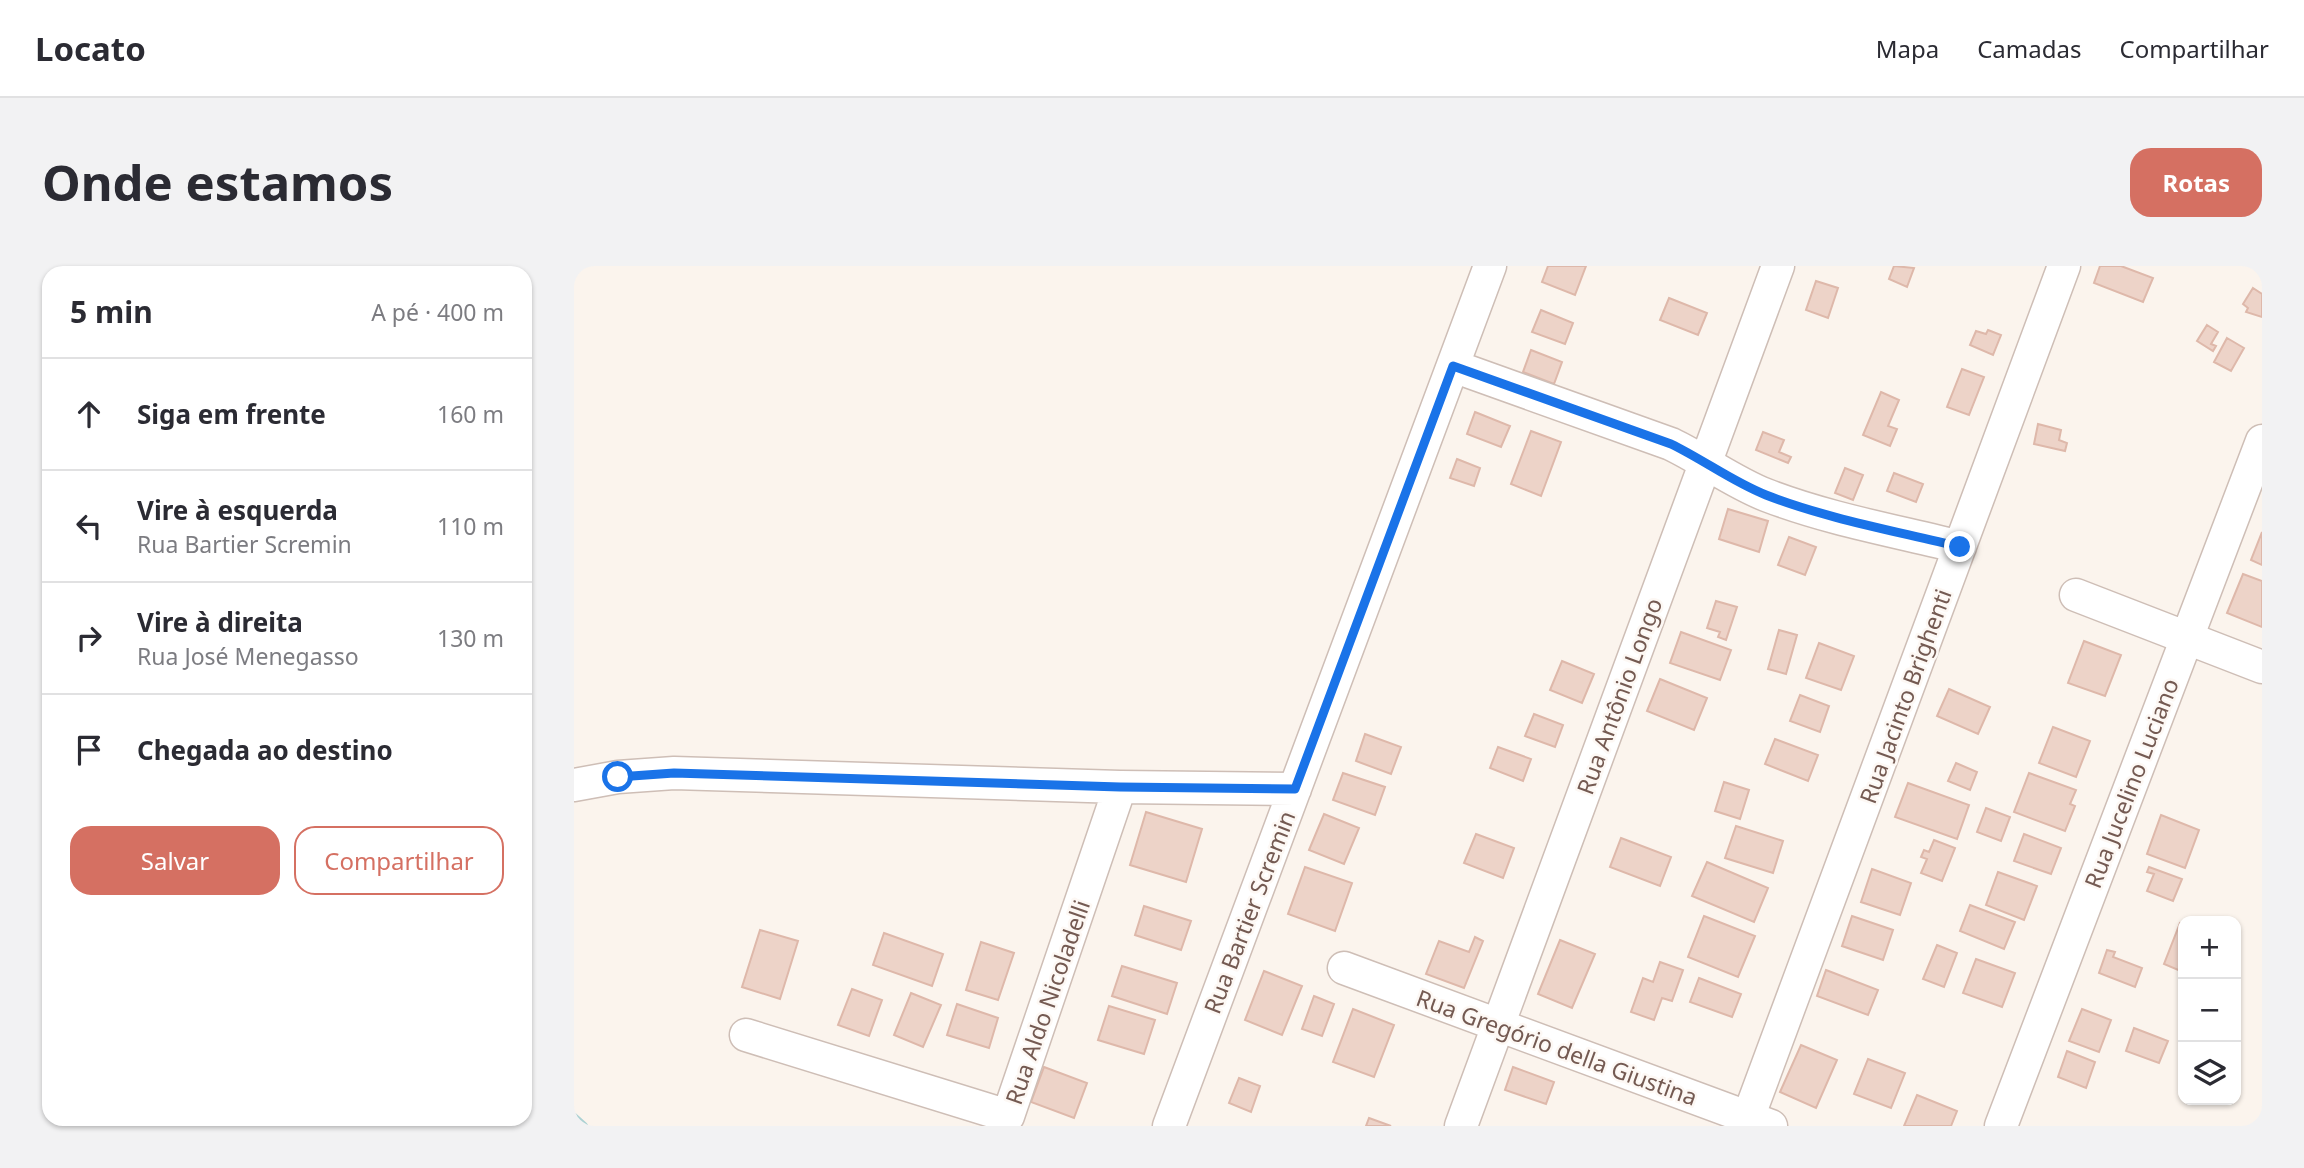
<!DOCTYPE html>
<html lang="pt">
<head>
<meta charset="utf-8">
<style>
  body { margin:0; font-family:"Noto Sans",sans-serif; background:#f2f2f3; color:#2b2b33 }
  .controls { position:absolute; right:21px; bottom:21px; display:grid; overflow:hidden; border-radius:14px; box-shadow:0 2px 5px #0004 }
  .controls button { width:63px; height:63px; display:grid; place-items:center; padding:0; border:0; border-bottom:2px solid #e1e1e2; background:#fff; color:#2b2b33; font:35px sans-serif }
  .stop { position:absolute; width:21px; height:21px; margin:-16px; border:5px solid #1a73e8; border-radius:50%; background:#fff }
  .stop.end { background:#1a73e8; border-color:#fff; box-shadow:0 2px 7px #0008 }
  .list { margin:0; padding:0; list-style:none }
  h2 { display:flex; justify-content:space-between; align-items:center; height:91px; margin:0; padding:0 28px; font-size:30px }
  h2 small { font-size:23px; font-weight:400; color:#7c7c81 }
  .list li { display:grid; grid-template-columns:46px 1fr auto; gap:21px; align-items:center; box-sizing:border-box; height:112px; padding:0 28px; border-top:2px solid #e1e1e2 }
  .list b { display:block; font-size:26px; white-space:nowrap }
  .list p { margin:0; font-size:23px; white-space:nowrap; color:#7c7c81 }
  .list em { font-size:23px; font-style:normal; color:#7c7c81 }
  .actions { display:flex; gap:14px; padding:21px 28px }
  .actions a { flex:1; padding:16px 0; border:2px solid #d57062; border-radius:21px; text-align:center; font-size:24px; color:#d57062 }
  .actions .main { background:#d57062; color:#fff }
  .icon { flex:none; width:38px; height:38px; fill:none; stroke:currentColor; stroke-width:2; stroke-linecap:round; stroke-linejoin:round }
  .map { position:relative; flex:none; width:1688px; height:860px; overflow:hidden; border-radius:21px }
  header { display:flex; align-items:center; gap:42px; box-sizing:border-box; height:98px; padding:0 35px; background:#fff; border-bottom:2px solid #e1e1e2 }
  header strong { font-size:33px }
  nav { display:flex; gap:38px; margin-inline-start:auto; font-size:24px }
  .intro { display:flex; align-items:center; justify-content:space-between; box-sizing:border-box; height:168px; padding:0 42px }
  h1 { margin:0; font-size:49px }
  .button { padding:18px 32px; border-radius:21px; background:#d57062; color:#fff; font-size:24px; font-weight:700 }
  main { display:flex; gap:42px; padding:0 42px }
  aside { flex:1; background:#fff; border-radius:21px; box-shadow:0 2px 5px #0004 }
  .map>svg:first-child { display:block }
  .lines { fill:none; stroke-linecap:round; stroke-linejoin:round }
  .stream { stroke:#abd1d3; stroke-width:8 }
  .building { fill:#edd3c8; stroke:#deb8aa; stroke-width:2 }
  .minor-casing { stroke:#cebeb6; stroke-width:35 }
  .minor { stroke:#fff; stroke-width:32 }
  .route { stroke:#1a73e8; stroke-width:9 }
  .labels { text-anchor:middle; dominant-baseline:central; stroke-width:5; stroke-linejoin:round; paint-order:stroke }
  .street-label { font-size:23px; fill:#745a52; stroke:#fdf8f4 }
</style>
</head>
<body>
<header>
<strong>Locato</strong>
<nav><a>Mapa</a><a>Camadas</a><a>Compartilhar</a></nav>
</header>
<div class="intro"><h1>Onde estamos</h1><a class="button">Rotas</a></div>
<main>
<aside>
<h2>5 min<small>A pé · 400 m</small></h2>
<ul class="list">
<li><svg class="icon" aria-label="ahead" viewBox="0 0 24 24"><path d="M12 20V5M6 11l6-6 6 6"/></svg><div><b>Siga em frente</b></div><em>160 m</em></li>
<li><svg class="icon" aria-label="left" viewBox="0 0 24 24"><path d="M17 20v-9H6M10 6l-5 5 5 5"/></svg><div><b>Vire à esquerda</b><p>Rua Bartier Scremin</p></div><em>110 m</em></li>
<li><svg class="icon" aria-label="right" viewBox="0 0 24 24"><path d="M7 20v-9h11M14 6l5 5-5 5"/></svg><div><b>Vire à direita</b><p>Rua José Menegasso</p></div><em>130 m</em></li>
<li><svg class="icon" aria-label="arrive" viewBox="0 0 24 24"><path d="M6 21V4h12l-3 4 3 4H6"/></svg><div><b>Chegada ao destino</b></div></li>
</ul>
<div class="actions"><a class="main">Salvar</a><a>Compartilhar</a></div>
</aside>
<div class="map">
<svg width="1688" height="860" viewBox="0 0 1688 860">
  <rect width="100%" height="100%" fill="#fbf4ed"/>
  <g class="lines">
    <!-- stream -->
    <path class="stream" d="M0,851L10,860"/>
  </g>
  <!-- building -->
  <path class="building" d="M974,0H1012L1001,29L968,16Z
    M1320,0L1340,2L1333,21L1315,13Z
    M1526,0H1547L1579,12L1569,36L1520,17Z
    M1242,15L1264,22L1254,52L1232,44Z
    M1679,22L1688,28V51L1672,46L1674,42L1669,38Z
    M1095,32L1133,47L1124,69L1086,54Z
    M967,44L999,57L991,78L958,66Z
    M1633,59L1644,66L1637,78L1642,80L1639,85L1623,75Z
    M1414,64L1427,69L1419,89L1396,79L1402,65L1412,68Z
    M1653,72L1670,82L1657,105L1640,96Z
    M957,84L988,96L980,118L949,106Z
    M1388,103L1410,111L1395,149L1373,141Z
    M1307,126L1325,134L1314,160L1323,163L1316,180L1289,169Z
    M901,146L936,160L927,181L893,168Z
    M1464,158L1487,164L1485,174L1493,177L1491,185L1460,178Z
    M957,165L987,176L967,230L937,218Z
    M1189,166L1210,174L1205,186L1217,191L1214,197L1182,184Z
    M883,193L906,202L900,220L876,212Z
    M1271,202L1289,209L1279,234L1261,227Z
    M1320,207L1349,218L1342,236L1313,225Z
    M1154,243L1194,255L1185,286L1145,273Z
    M1688,266V299L1677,294Z
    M1215,271L1242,281L1231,309L1204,299Z
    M1669,308L1688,315V361L1653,347Z
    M1142,335L1163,341L1152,374L1144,371L1146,366L1133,362Z
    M1205,364L1223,369L1212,408L1194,403Z
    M1107,366L1157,384L1146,414L1096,397Z
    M1510,375L1547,389L1531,430L1494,417Z
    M1245,377L1280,390L1267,424L1232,412Z
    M988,395L1020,408L1008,437L976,424Z
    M1086,413L1133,432L1120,464L1073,445Z
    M1375,423L1416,441L1404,468L1363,450Z
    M1226,429L1255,440L1246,466L1216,455Z
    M960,448L989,459L981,481L951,470Z
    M1479,461L1516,475L1502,511L1465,497Z
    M791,468L827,481L817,508L782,495Z
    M1201,473L1244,489L1234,515L1191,498Z
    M924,481L957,493L949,515L916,502Z
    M1382,497L1403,506L1396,524L1374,515Z
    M769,507L811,521L801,549L759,534Z
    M1455,507L1502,524L1496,538L1501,540L1491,565L1440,546Z
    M1150,516L1175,524L1166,553L1141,545Z
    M1334,517L1395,539L1383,573L1321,551Z
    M1412,542L1436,551L1427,575L1403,566Z
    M572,546L628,563L612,616L556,599Z
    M750,548L785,562L770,598L735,584Z
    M1587,549L1625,564L1611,602L1573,588Z
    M1162,560L1209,575L1199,607L1151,592Z
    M902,568L940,582L929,612L890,597Z
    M1450,568L1487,582L1477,608L1440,595Z
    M1047,572L1097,591L1086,620L1036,601Z
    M1360,574L1381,582L1368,615L1347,607L1353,593L1347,591L1350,584L1355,586Z
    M1133,596L1194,622L1180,656L1118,630Z
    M731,601L778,617L761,665L714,648Z
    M1575,601L1608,613L1599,635L1573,625L1580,608L1573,606Z
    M1298,603L1337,617L1326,649L1287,636Z
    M1424,606L1463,620L1450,654L1412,639Z
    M1396,639L1441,656L1430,683L1386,665Z
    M570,640L617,655L607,684L561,669Z
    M1130,650L1181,670L1164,711L1114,691Z
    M1278,650L1319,664L1309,694L1268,680Z
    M1606,657L1609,658V706L1590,698Z
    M186,664L224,675L206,733L168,721Z
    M310,667L369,688L358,720L299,699Z
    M901,671L909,675L890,722L852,708L865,675L895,686Z
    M986,674L1021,688L998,742L964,728Z
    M407,676L440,687L424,734L392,724Z
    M1363,679L1383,687L1370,721L1349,713Z
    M1533,684L1541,686L1539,691L1568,702L1561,721L1525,707Z
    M1402,693L1441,707L1428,741L1389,727Z
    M1086,696L1109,704L1098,735L1088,732L1080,754L1057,746L1069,712L1079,716Z
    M548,700L603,717L593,748L538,730Z
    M1252,704L1304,724L1294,749L1243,730Z
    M690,705L728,720L708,769L671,754Z
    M1125,712L1167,728L1158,751L1116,736Z
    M278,723L308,734L295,770L264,759Z
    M337,727L367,739L349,781L320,769Z
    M740,730L760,738L748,770L728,763Z
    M383,738L424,752L415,782L373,769Z
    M535,740L581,754L570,788L524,774Z
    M779,743L820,759L800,811L759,796Z
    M1508,743L1537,754L1525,786L1495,775Z
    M1560,762L1594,775L1585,797L1552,785Z
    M1227,779L1263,794L1242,842L1206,826Z
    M1493,785L1521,796L1512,822L1484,811Z
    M1294,793L1331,807L1317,842L1280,828Z
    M470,801L513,817L500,852L457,836Z
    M939,801L980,816L972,838L931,824Z
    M665,812L686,820L677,846L655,837Z
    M1343,829L1383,845L1377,860H1330Z
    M795,852L817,860H792Z"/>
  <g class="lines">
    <defs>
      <path id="minor" d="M879,100L1097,178C1130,194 1159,216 1192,229C1254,253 1322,265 1386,281
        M1502,329L1688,401
        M0,519L44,511L100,507L546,521L721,523
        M770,702L1197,860
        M172,769L434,850L546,521
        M595,860L916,0
        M887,860L1204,0
        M1171,860L1490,0
        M1427,860L1688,175"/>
    </defs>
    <!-- minor casing -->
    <use href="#minor" class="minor-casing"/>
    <!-- minor -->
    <use href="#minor" class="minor"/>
  </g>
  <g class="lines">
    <!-- route -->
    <path class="route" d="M44,511L100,507L546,521L721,523L879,100L1097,178C1130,194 1159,216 1192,229C1254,253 1322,265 1386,281"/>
  </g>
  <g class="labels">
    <!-- street labels -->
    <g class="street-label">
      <text transform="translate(1045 430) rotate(-70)">Rua Antônio Longo</text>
      <text transform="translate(1331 430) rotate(-70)">Rua Jacinto Brighenti</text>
      <text transform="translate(1557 517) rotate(-69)">Rua Jucelino Luciano</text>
      <text transform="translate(675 646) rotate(-69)">Rua Bartier Scremin</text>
      <text transform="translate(473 736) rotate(-71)">Rua Aldo Nicoladelli</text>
      <text transform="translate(983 781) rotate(20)">Rua Gregório della Giustina</text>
    </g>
  </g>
</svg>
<div class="controls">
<button>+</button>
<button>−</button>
<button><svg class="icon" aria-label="layers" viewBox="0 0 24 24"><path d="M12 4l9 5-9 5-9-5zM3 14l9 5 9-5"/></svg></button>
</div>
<div class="stop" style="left:44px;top:511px"></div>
<div class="stop end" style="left:1386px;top:281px"></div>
</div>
</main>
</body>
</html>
